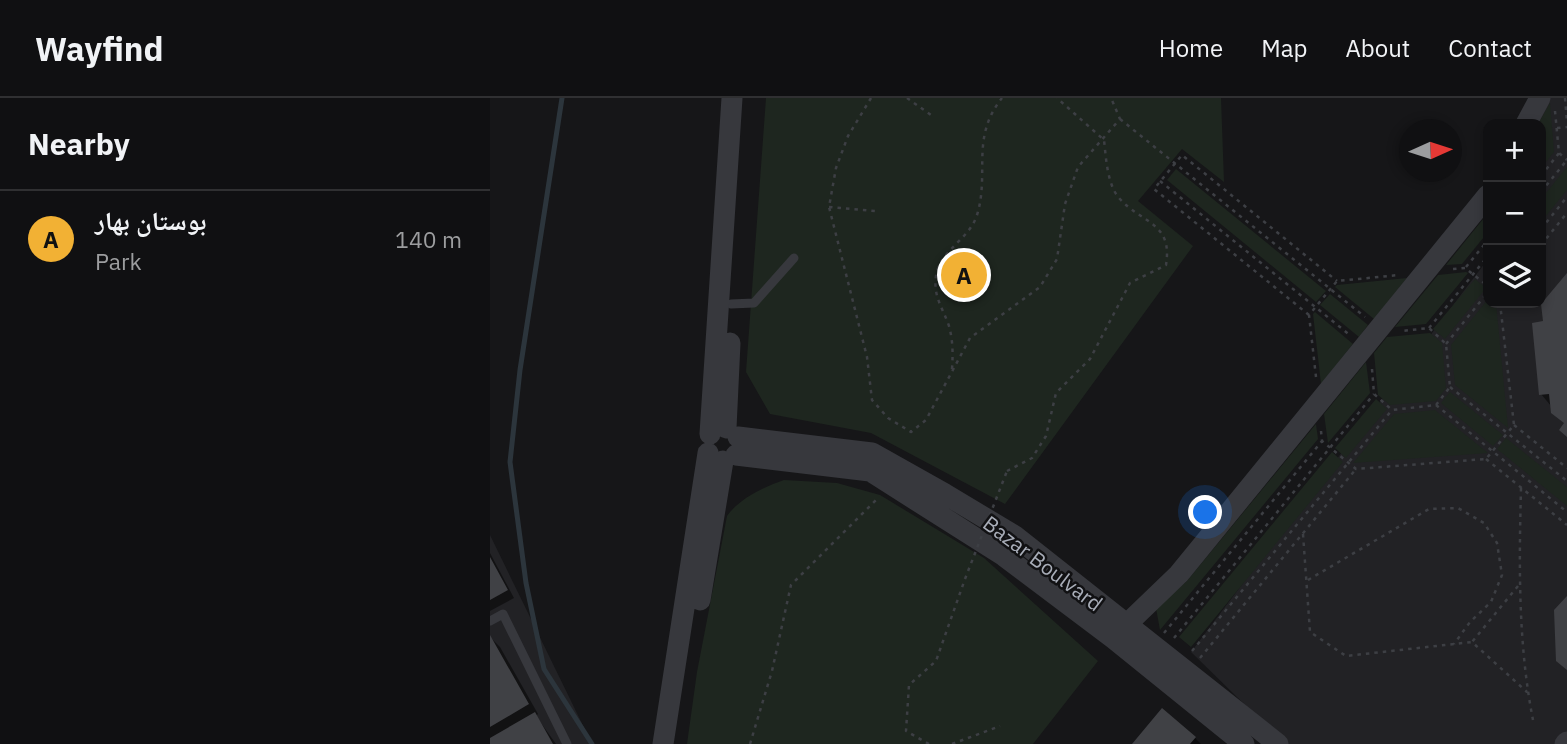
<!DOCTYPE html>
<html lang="en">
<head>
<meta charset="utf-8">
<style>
  body { margin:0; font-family:"IBM Plex Sans","Noto Naskh Arabic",sans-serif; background:#1e1e20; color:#f1f3f6 }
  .controls { position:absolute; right:21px; top:21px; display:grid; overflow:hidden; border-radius:14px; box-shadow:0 4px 10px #0003 }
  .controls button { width:63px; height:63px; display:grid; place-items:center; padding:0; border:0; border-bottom:2px solid #303032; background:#101012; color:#f1f3f6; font:35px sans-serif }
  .compass { position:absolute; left:909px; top:21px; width:63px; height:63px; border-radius:50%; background:#101012; box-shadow:0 4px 10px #0003; rotate:87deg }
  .you { position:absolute; left:716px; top:415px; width:24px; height:24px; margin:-18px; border:5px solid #fff; border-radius:50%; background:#1a73e8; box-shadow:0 0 0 10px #1a73e833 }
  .badge { display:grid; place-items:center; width:46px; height:46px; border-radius:50%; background:#f2b134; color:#111; font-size:23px; font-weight:700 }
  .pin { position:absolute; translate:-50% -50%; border:4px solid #fff; box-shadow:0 2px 7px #0006 }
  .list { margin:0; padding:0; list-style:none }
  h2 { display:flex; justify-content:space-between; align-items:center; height:91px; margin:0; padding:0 28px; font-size:30px }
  h2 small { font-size:23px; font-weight:400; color:#9c9d9f }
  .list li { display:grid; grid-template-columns:46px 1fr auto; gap:21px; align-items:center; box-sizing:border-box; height:98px; padding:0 28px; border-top:2px solid #303032 }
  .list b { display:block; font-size:26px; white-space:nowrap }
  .list p { margin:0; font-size:23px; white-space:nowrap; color:#9c9d9f }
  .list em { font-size:23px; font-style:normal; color:#9c9d9f }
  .icon { flex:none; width:38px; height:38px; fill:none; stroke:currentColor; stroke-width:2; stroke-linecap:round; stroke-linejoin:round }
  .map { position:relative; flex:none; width:1077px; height:646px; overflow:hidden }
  header { display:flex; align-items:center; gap:42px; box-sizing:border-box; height:98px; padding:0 35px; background:#101012; border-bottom:2px solid #303032 }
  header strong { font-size:33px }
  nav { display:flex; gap:38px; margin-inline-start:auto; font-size:24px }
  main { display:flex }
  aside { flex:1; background:#101012 }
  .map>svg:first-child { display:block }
  .built { fill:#222225 }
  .green { fill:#1e261f }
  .shadow { fill:#0007 }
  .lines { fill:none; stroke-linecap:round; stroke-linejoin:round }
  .stream { stroke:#2c353c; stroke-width:5 }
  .building { fill:#404145 }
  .path { stroke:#3d3f44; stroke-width:2.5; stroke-dasharray:3.5 5; stroke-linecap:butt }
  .service { stroke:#37383d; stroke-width:9 }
  .tertiary { stroke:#37383d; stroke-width:21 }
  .path-bridge { stroke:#3d3f44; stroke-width:2.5; stroke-dasharray:3.5 5; stroke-linecap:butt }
  .labels { text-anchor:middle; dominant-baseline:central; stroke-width:5; stroke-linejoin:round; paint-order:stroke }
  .street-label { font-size:21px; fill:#a8adb8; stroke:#111113 }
</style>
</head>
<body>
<header>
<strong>Wayfind</strong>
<nav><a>Home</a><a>Map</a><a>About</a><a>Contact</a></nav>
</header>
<main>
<aside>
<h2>Nearby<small></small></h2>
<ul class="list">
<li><span class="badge">A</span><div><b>بوستان بهار</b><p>Park</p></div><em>140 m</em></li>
</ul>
</aside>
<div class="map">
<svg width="1077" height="646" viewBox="0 0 1077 646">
  <rect width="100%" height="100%" fill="#161618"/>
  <!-- built -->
  <path class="built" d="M1045,0H1077V646H795L701,554L998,161V205H1051V26H1042Z
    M0,437L102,646H0Z"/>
  <!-- green -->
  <path class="green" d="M276,0H731L734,84L692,51L648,103L703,148L515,406L381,335L280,316L256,274Z
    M1060,5L1064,54L1051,70L1048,26Z
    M1077,69V92L1051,124V101Z
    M686,71L836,193L826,204L677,82Z
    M998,115V134L972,166L956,167Z
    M976,174L978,175L936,226L905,229L948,177Z
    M917,180L884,221L845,189L847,187Z
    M985,181L996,190L955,241L943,231Z
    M840,196L878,227L869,239L830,207Z
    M998,201V205H1006L1018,330L965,287L961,247Z
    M825,214L863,246L831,286L823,216Z
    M940,235L952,245L956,290L946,303L900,307L888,297L884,255L897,239Z
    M876,264L880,295L838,345L834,316Z
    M960,294L1013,337L1003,348L951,305Z
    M886,301L897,311L856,360L845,350Z
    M945,312L998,355L863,365L904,316Z
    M826,326L828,341L670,532L666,510L697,483Z
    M1016,340L1077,389V408L1007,351Z
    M842,354L853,364L701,549L689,539Z
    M294,382L347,385L390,397L494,460L608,563L543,646H197L207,574L237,418C250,400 274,389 294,382Z"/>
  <!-- shadow -->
  <path class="shadow" d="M1077,177V337L1076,326L1051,296L1055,225Z
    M0,455L24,500L0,513Z
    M0,539L10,549L48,616L46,618L66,646H0Z
    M672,613L705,640L711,646H645Z"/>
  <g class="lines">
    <!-- stream -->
    <path class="stream" d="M72,0L30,272L20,364L36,485L54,571L102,646"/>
  </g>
  <!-- building -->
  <path class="building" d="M1077,175V339L1069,332L1074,325L1061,315L1059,296L1049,297L1042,225L1053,223L1051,206Z
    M0,459L18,492L0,502Z
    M1077,498V572L1066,563L1064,512Z
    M0,537L39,606L0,629Z
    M672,610L706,639L700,646H642Z
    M45,614L63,646H0V640Z"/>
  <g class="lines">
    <!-- path -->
    <path class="path" d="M381,0L358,38L346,70L339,109L377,259L382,302L398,320L421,334L436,322L480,240L550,189L567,161L575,106L588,69L630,21L621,0
      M417,0L441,17
      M1075,0L1077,25
      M1065,13L1069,55L1077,62
      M630,21L875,219
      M1067,30L1077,29
      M1051,78L1069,55
      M670,83L861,238
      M1051,94L1077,62
      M339,109L385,113
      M1051,131L1077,99
      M1051,147L1077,115
      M976,169L998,142
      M963,171L975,170L998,188
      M819,217L664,91L692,57L847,183
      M939,230L998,158
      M956,246L998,194
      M462,271C463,255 463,243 459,228C453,210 443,199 446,178C450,152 479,142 487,117C500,75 480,40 512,0
      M882,271L884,296L902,312L946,307L960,289L956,246L939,230L912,233
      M826,279L819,217L847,183L909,177
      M960,289L1077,383
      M946,307L1077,414
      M1024,327L1077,370
      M831,333L832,343L866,371L996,361L1024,327L1010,205
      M996,361L1077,427
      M517,373L542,360L556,338L566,295L600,261L640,185L676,167C683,124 652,126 629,100C617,86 616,59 614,42L567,0
      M1031,390C1029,467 1028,546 1043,622
      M813,436L820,534L856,558L982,544
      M818,482L939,411L968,410L994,425L1007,445L1012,477L1001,504L980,524L964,546
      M1028,488L982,544L1037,594
      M674,535L832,343
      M684,540L884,296
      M702,553L902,312
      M710,560L866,371
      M260,646L282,573L301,487L388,400
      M439,646L416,633L419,587L446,563L475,481
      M462,646L510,628"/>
    <!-- service -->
    <path class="service" d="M241,206L264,205L304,160
      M0,523L13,516L77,646"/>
    <!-- tertiary -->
    <path class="tertiary" d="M1036,26L1050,0
      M236,330L240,245
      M220,336L242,0
      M248,339L382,355L455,396L525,438L788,646
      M246,357L380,373L514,458L623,540L754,646
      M210,502L233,363
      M636,527L689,476L998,97
      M173,646L218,355
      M1075,646L1077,644"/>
    <!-- path-bridge -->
    <path class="path-bridge" d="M475,481L517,373"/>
  </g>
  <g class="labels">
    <!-- street labels -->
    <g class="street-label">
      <text transform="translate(553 465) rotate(37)">Bazar Boulvard</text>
    </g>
  </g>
</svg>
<div class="controls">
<button>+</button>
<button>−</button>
<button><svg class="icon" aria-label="layers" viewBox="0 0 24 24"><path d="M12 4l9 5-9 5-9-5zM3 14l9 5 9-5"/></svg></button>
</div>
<svg class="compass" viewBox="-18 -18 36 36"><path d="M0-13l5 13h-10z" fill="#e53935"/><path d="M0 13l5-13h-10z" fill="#9c9d9f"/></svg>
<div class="you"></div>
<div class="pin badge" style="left:474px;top:177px">A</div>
</div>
</main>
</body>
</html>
